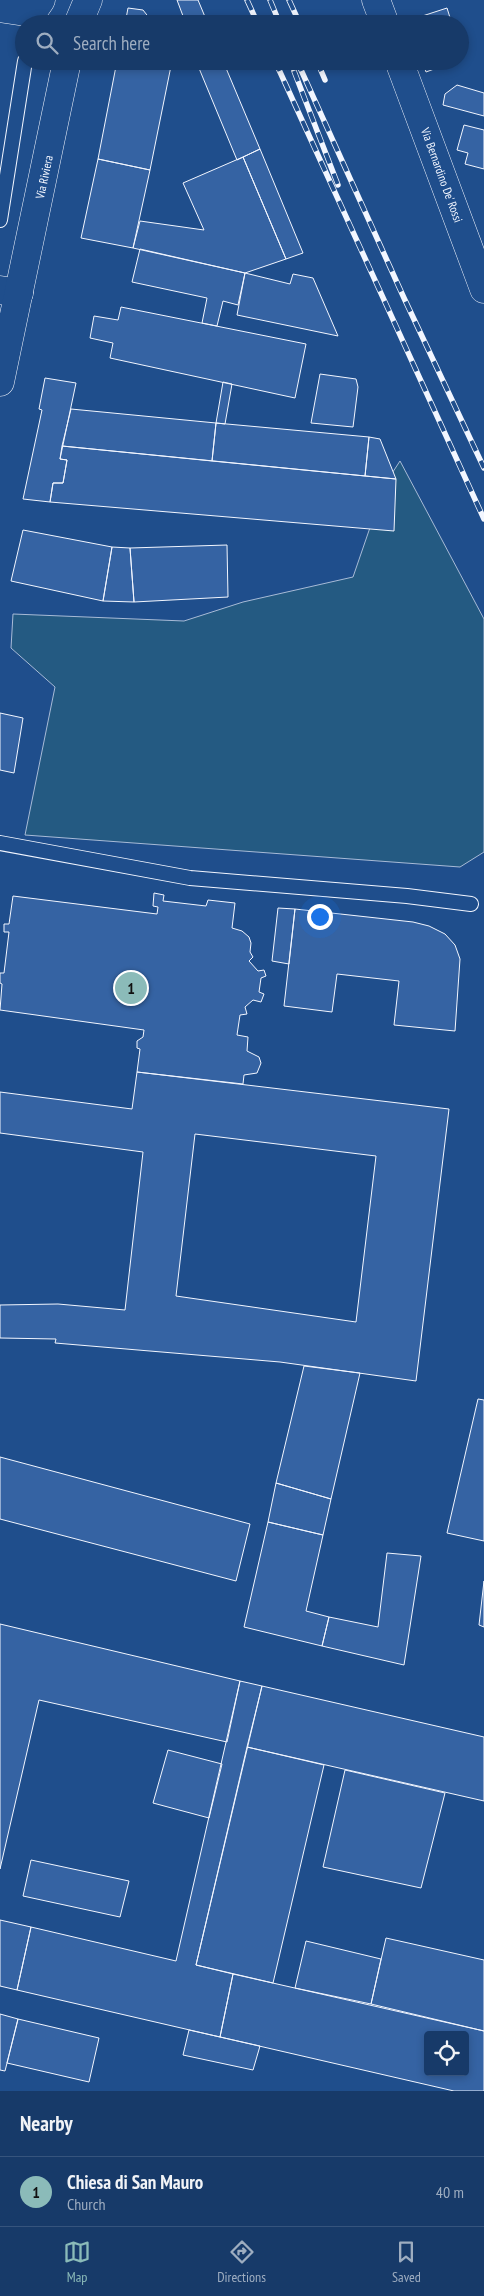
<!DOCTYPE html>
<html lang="en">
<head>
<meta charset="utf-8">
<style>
  body { margin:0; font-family:"PT Sans Narrow",sans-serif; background:#20416f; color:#f1f3f6 }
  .controls { position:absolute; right:15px; bottom:15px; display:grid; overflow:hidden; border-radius:5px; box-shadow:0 2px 8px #0003 }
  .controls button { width:45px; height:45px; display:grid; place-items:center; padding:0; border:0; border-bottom:1px solid #36547d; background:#173a69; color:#f1f3f6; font:25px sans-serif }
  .you { position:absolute; left:319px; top:916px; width:18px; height:18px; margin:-12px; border:4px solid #fff; border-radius:50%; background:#1a73e8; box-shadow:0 0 0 8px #1a73e833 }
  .badge { display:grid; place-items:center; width:32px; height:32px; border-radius:50%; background:#8bbbb9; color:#111; font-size:16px; font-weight:700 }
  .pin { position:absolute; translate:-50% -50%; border:2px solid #fff; box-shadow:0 1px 5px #0006 }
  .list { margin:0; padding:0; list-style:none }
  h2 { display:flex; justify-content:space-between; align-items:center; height:65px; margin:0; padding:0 20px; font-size:21px }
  h2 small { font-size:16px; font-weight:400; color:#9eadc0 }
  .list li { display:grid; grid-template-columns:32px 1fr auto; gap:15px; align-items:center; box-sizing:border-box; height:70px; padding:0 20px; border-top:1px solid #36547d }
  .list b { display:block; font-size:19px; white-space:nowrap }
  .list p { margin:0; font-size:16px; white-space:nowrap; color:#9eadc0 }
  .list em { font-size:16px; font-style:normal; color:#9eadc0 }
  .icon { flex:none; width:28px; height:28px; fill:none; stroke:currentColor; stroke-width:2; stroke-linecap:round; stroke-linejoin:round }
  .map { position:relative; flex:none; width:484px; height:2091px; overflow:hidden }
  .search { position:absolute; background:#173a69; box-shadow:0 2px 8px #0003; left:15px; right:15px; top:15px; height:55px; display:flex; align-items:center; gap:12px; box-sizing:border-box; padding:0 18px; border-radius:28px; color:#9eadc0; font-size:19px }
  .sheet { height:135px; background:#173a69 }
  nav { display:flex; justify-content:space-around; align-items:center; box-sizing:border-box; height:70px; border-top:1px solid #36547d; background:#173a69; font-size:14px; color:#9eadc0 }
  nav a { display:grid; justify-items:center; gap:2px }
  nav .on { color:#8bbbb9 }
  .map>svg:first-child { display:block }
  .green { fill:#245a82; stroke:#a8bbd7 }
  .building { fill:#3563a3; stroke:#f2f6ff; fill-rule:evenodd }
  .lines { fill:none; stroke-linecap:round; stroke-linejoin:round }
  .lane-casing { stroke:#f2f6ff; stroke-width:16 }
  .street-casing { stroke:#f2f6ff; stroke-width:29 }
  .secondary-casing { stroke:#f2f6ff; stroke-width:29 }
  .lane { stroke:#1f4e8c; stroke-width:14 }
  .street { stroke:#1f4e8c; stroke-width:28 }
  .secondary { stroke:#1f4e8c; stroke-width:28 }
  .rail-casing { stroke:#f2f6ff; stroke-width:5.5 }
  .rail { stroke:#1f4e8c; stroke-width:4; stroke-dasharray:11; stroke-linecap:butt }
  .labels { text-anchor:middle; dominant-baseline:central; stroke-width:4; stroke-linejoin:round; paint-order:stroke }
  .street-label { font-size:12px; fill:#f2f6ff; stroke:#1f4e8c }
</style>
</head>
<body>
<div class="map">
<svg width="484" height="2091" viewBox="0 0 484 2091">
  <rect width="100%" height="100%" fill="#1f4e8c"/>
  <!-- green -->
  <path class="green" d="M400,461L484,619V852L460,867L25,835L55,687L11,648L13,614L184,621L243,602L353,577L385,484Z"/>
  <!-- building -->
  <path class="building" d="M177,0H198L208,24H186Z
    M128,8L143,10L154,24H125Z
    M447,8L452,24H408L407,21Z
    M117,61H172L150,170L98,159Z
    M196,61H223L260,149L237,160Z
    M422,61H456L426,72Z
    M457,85L484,93V116L443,105L445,94Z
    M464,125L484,130V169L465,164L468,153L457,150Z
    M260,149L303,253L286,259L243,157Z
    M243,157L286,259L245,273L133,248L140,221L204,230L183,183Z
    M98,159L150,170L133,248L81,238Z
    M140,249L245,273L238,305L223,301L217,326L202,323L207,298L132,282Z
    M245,273L290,284L293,274L313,278L338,336L237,315Z
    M121,307L306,344L295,398L110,358L113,343L90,338L94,316L118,320Z
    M320,374L356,379L358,387L353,427L311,423Z
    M45,378L76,383L60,459L67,460L63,483H53L50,502L23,499L42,410L39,409Z
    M223,382L232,384L225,424L216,423Z
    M71,409L216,423L212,461L62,446Z
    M216,423L369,437L365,476L212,461Z
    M369,437L380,439L396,479L365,476Z
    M62,446L396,479L394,531L50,502L53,483H63L67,460L60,459Z
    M23,530L112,547L103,601L11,581Z
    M227,545L228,597L134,602L130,548Z
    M112,547L130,548L134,602L103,601Z
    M0,713L23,718L14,773L0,770Z
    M154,893L164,895L163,901L206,906L208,900L235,903L232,928L242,931L249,937L251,943L250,952L253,957L249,961L258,971L264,970L266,976L261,978L259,992L264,994L261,1002L253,1000L245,1007L247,1014L240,1015L237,1035L248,1037L247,1051L259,1057L261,1063L257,1073L244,1075L243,1084L137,1072L140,1049L137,1048V1041L143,1037L144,1030L0,1010L2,984L0,983V973H4L9,932H4V924H9L13,896L157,914L158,907L153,906Z
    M278,908L295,909L289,964L272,961Z
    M295,909L413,922L429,926L445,934L455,945L460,959L455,1031L394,1025L399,981L337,974L332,1012L284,1006Z
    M137,1072L449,1109L416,1381L280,1362L55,1343L56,1339L0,1338V1305L58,1304L125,1310L143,1152L0,1133V1092L132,1109ZM195,1134L376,1156L356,1322L176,1296Z
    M304,1366L360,1373L331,1499L276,1483Z
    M478,1399L484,1400V1541L447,1533Z
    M0,1457L250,1524L236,1581L0,1519Z
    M276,1483L331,1499L323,1535L268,1522Z
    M268,1522L323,1535L306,1611L329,1617L322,1646L244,1627Z
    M387,1553L421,1556L404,1665L322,1646L329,1617L378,1627Z
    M484,1581V1627L479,1625Z
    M0,1624L240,1681L227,1742L39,1700L0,1869Z
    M240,1681L262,1686L196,1965L233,1974L220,2037L17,1990L31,1927L176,1961Z
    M262,1686L484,1737V1801L247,1747Z
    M247,1747L324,1765L273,1983L196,1965Z
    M168,1750L222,1764L209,1818L153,1803Z
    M345,1770L445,1793L421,1888L323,1867Z
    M31,1860L129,1881L120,1917L23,1896Z
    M0,1920L31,1927L17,1990L0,1986Z
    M386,1938L484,1960V2031L371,2004Z
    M306,1941L381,1959L371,2004L295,1988Z
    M233,1974L484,2031V2091H454L220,2037ZM428,2035H465V2072H428Z
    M0,2014L18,2019L5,2071L0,2070Z
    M18,2019L99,2038L89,2082L7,2063Z
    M189,2030L260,2046L253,2070L183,2055Z"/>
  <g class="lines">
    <defs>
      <path id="lane" d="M0,220L25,61
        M0,843L190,878L407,896L471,904"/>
      <path id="street" d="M376,0L385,24
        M0,8L32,13L41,0
        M399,61L484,289
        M0,290L19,293"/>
      <path id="secondary" d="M78,24L88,0
        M0,382L67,61"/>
    </defs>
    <!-- lane casing -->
    <use href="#lane" class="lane-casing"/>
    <!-- street casing -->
    <use href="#street" class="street-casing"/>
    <!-- secondary casing -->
    <use href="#secondary" class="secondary-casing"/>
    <!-- lane -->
    <use href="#lane" class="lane"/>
    <!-- street -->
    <use href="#street" class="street"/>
    <!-- secondary -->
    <use href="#secondary" class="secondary"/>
    <defs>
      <path id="rail" d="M247,0L258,24
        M270,0L280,24
        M289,0L300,24
        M275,61L484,519
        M297,61L404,298L484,468
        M317,61L325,80
        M294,71L338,185"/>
    </defs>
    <!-- rail casing -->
    <use href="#rail" class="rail-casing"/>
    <!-- rail -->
    <use href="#rail" class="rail"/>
  </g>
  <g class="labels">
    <!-- street labels -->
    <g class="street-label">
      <text transform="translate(442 175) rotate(70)">Via Bernardino De' Rossi</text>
      <text transform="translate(44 177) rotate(-78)">Via Riviera</text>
    </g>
  </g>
</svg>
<div class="controls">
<button><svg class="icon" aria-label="locate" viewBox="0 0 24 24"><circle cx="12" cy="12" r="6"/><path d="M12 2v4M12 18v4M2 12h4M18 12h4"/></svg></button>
</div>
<div class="you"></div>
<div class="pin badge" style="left:131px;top:988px">1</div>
<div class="search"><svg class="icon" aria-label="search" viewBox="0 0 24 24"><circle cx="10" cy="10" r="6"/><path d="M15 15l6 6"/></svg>Search here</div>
</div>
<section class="sheet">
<h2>Nearby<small></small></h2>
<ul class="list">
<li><span class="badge">1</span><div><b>Chiesa di San Mauro</b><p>Church</p></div><em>40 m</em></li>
</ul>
</section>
<nav>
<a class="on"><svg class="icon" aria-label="map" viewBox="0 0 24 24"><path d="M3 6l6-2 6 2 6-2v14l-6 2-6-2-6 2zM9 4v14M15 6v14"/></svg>Map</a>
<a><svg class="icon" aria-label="directions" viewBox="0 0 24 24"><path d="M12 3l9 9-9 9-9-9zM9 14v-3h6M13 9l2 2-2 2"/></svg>Directions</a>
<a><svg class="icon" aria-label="saved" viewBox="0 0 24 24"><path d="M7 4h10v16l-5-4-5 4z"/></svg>Saved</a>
</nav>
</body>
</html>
